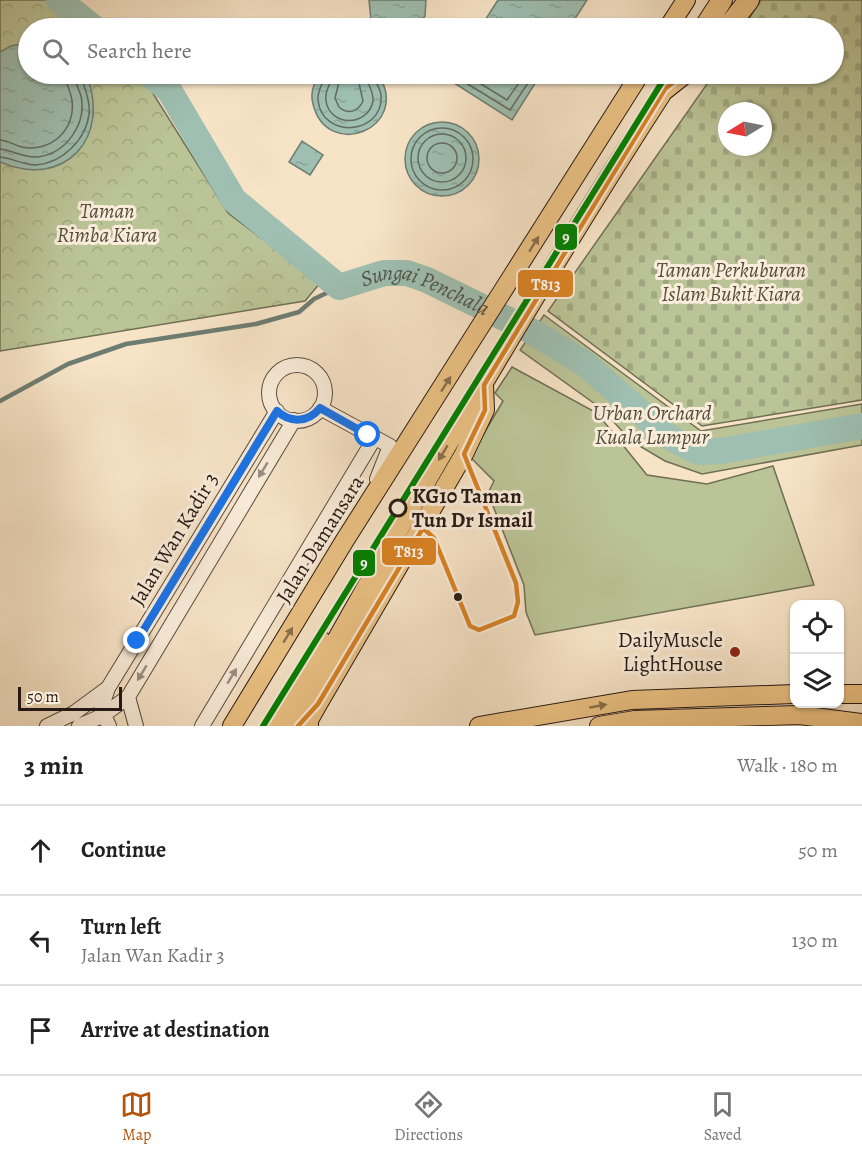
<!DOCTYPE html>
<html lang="en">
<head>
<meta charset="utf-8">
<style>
  body { margin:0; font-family:Alegreya,serif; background:#f2f2f2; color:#222 }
  .controls { position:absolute; right:18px; bottom:18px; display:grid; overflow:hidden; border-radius:12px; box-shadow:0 2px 4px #0004 }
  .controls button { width:54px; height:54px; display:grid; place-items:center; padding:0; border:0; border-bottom:2px solid #e0e0e0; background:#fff; color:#222; font:30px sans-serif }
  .compass { position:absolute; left:718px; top:102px; width:54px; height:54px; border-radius:50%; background:#fff; box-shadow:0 2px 4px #0004; rotate:260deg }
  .scale { position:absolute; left:18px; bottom:15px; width:104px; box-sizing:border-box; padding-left:6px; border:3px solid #261a14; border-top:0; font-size:16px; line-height:21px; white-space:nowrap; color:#261a14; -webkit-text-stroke:4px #faeddb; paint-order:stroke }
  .stop { position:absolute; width:18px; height:18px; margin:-14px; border:4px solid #1a73e8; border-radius:50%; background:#fff }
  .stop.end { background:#1a73e8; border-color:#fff; box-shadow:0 2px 6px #0008 }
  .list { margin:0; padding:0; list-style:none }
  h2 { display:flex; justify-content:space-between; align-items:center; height:78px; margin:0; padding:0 24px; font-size:26px }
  h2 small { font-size:20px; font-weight:400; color:#767676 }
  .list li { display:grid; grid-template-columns:39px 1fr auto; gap:18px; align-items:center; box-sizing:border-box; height:90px; padding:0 24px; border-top:2px solid #e0e0e0 }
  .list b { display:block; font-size:22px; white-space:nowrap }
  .list p { margin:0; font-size:20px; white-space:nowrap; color:#767676 }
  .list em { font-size:20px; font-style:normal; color:#767676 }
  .icon { flex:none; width:33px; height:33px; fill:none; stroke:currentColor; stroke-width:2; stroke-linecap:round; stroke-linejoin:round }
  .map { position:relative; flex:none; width:862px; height:726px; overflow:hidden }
  .search { position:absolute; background:#fff; box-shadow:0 2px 4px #0004; left:18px; right:18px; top:18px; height:66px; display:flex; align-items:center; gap:15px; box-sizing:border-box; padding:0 21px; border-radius:33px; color:#767676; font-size:22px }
  .sheet { height:348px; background:#fff }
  nav { display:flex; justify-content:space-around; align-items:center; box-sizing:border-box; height:84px; border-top:2px solid #e0e0e0; background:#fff; font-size:16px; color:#767676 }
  nav a { display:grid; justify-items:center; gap:3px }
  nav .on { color:#b45309 }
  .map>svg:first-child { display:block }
  .green { fill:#bbc497; stroke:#706f56; stroke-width:1.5 }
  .cemetery { fill:url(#cemetery-stones); stroke:#706f56; stroke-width:1.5; fill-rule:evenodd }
  .park { fill:url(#park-crowns); stroke:#706f56; stroke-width:1.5 }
  .water { fill:url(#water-ripples); stroke:#6e7d72; stroke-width:1.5 }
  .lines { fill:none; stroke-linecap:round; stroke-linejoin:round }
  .shore { stroke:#626c62; stroke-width:1.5 }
  .stream { stroke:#6e7d72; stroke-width:4.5 }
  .river { stroke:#9ebfb1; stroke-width:26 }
  .minor-casing { stroke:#5a4c41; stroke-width:16 }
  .major-casing { stroke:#261a14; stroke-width:20 }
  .highway-casing { stroke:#261a14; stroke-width:22 }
  .minor { stroke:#faeddb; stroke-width:14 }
  .major { stroke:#ecc284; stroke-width:18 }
  .highway { stroke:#ecc284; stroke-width:20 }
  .bus-1-casing { stroke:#faeddb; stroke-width:9 }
  .bus-1 { stroke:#da8223; stroke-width:4.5 }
  .metro-1-casing { stroke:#faeddb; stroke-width:10 }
  .metro-1 { stroke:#008000; stroke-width:6 }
  .oneway { fill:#896e4c }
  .oneway2 { fill:#9b8e81 }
  .route { stroke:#1a73e8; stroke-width:8 }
  .stop-dot { fill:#faeddb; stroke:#261a14; stroke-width:3 }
  .bus-dot { fill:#261a14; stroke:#faeddb; stroke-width:2 }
  .poi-dot { fill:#8f2418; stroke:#faeddb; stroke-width:2 }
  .labels { text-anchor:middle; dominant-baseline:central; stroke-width:6; stroke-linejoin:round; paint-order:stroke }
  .park-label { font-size:21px; font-style:italic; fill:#534d3b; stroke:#faeddb }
  .stop-label { font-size:21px; font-weight:bold; fill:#261a14; stroke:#faeddb; text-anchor:start }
  .street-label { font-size:21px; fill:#261a14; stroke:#faeddb }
  .poi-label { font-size:21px; fill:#261a14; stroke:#faeddb; text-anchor:end }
  .water-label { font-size:22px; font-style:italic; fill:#50544b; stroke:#faeddb }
  .line-badge { stroke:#faeddb; stroke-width:2 }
  .badge-label { font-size:16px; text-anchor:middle; font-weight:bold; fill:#fff }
</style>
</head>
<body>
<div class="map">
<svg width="862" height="726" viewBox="0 0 862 726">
  <defs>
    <pattern id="cemetery-stones" width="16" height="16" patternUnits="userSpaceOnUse" patternTransform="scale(1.5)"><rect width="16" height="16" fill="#bbc497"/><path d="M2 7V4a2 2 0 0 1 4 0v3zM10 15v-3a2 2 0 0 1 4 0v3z" fill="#a1a881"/></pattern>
    <pattern id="park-crowns" width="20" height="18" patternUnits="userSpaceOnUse" patternTransform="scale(1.5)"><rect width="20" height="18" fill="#bbc497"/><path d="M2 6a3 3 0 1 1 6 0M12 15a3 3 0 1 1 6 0" fill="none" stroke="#a1a881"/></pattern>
    <pattern id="water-ripples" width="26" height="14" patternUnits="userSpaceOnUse" patternTransform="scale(1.5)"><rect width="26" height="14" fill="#9ebfb1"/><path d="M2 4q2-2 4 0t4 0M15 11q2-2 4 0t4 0" fill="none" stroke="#88a497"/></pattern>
  </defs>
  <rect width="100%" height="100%" fill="#f7e4c7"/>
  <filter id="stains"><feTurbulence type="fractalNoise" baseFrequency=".00333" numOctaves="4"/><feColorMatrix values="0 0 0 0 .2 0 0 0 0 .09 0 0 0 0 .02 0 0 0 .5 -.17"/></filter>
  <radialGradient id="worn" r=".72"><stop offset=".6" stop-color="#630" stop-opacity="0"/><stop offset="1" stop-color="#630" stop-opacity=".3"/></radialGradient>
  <!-- green -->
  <path class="green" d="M544,315L701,431L862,404V445L702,474L665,461L631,441L602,409L520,350Z
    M512,367L597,413L647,475L707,484L773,466L814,585L535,635L526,612L524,585L488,493L494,481L470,457L503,401L495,393Z"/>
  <!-- cemetery -->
  <path class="cemetery" d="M761,0H862V400L702,426L548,311L714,74H834V28H743ZM727,111H763V147H727Z"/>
  <!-- park -->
  <path class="park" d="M0,0H49L82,28H28V74H133L149,87L228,213L320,283L305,301L0,351Z"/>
  <!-- water -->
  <path class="water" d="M369,0H426L425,16L416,28H378L371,20Z
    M498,0H587L569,28H480Z
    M28,43V74H86C112,137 65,190 0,162V52L11,46Z
    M321,74H378C413,128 327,162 313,104C310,93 314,82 321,74Z
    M452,74H541L512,120L448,79Z
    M405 159a37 37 0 1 1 74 0a37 37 0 1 1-74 0Z
    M302,141L323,155L310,175L289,162Z"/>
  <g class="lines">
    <!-- shore -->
    <path class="shore" d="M325,74C324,83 317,90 318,100C322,140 384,135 381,95C380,87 374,81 373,74
      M332,74C332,84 324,90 326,101C330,127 368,127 373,101C374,90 366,84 366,74
      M341,74L335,98L339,107C348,115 358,112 363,101L357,74
      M456,74L458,78L510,110L534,74
      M465,74L507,100L525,74
      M411 159a31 31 0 1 1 62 0a31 31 0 1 1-62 0Z
      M418 158a24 24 0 1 1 48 0a24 24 0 1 1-48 0Z
      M0,140C9,141 14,145 22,147C51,153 76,129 72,101C71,91 65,83 65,74
      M427 158a15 15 0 1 1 30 0a15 15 0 1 1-30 0Z
      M0,149C13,150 23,158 37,157C66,154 87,124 81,96C79,88 74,82 74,74
      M0,157C12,158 23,165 36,165C62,163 86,140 89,114C91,99 83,87 81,74"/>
    <!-- stream -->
    <path class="stream" d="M0,401L68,364L126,344L256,324L299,312L314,299L339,287"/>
    <!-- river -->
    <g class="river">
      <path d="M59,0L94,28"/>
      <path id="s1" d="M149,74L169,90L234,200L339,287L384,273H407L427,280L531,331L584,363L669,437L698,452L720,451L862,426"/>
    </g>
    <defs>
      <path id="minor" d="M269 393a28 28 0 1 1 56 0a28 28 0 1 1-56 0Z
        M320,408L390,446L377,479
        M128,697L136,726
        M47,726L74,713L108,688
        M79,726L102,716L128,697L294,420
        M109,726L101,709L108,688L277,411
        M202,726L371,444L372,437"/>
      <path id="major" d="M668,28L686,0
        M840,694H862
        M232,726L345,540L640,74
        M270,726L322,641
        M288,726C408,511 531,296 665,89
        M309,726V720L318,704L464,454L485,410L484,385
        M479,726L632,700L794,694
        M599,726L635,720L799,715L862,723"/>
      <path id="highway" d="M704,28L722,0
        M727,28L749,0
        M665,89L684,74"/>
    </defs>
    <!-- minor casing -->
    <use href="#minor" class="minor-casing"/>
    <!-- major casing -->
    <use href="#major" class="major-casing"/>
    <!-- highway casing -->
    <use href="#highway" class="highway-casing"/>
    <!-- minor -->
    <use href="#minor" class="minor"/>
    <!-- major -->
    <use href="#major" class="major"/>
    <!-- highway -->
    <use href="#highway" class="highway"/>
    <defs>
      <path id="bus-1" d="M298,726L318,704L423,528L434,538L470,626L479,630L514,616L518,602L516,583L464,454L485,410L484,385L665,89L684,74"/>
    </defs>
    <!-- bus-1 casing -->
    <use href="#bus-1" class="bus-1-casing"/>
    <!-- bus-1 -->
    <use href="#bus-1" class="bus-1"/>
    <defs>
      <path id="metro-1" d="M263,726L667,74"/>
    </defs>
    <!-- metro-1 casing -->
    <use href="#metro-1" class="metro-1-casing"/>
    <!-- metro-1 -->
    <use href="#metro-1" class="metro-1"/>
  </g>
  <!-- one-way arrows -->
  <defs><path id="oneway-solid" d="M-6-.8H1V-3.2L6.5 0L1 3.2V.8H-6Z" transform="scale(1.5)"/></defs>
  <g class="oneway">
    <use href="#oneway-solid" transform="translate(534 244) rotate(-58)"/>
    <use href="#oneway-solid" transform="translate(446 384) rotate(-57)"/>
    <use href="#oneway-solid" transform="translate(443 453) rotate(121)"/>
    <use href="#oneway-solid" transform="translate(288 635) rotate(-59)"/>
    <use href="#oneway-solid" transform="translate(598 706) rotate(-10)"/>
  </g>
  <g class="oneway2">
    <use href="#oneway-solid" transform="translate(263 470) rotate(121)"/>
    <use href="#oneway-solid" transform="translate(142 673) rotate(121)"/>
    <use href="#oneway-solid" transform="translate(232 676) rotate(-59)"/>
  </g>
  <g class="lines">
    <!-- route -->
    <path class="route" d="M137,641L277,411C290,423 308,423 320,408L368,435"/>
  </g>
  <!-- markers -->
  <circle class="stop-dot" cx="398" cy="508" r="8"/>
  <circle class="bus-dot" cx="458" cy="597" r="5"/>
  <circle class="poi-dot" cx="735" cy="652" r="6"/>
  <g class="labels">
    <!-- park labels -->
    <g class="park-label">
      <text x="107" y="211">Taman<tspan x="107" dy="24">Rimba Kiara</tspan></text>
      <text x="731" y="270">Taman Perkuburan<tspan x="731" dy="24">Islam Bukit Kiara</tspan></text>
      <text x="652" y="413">Urban Orchard<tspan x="652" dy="24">Kuala Lumpur</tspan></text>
    </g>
    <!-- stop labels -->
    <g class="stop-label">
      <text x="412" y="496">KG10 Taman<tspan x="412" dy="24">Tun Dr Ismail</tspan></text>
    </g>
    <!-- street labels -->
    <g class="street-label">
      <text transform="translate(174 539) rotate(-59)">Jalan Wan Kadir 3</text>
      <text transform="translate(320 539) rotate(-58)">Jalan Damansara</text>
    </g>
    <!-- poi labels -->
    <g class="poi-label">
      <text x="723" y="640">DailyMuscle<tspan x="723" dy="24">LightHouse</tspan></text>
    </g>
    <!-- water labels -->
    <g class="water-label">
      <text stroke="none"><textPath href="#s1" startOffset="381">Sungai Penchala</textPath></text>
    </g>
  </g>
  <g class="line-badge">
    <rect x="554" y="223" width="24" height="28" rx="6" fill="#008000"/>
    <rect x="517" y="269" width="57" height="29" rx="6" fill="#da8223"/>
    <rect x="381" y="537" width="56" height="29" rx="6" fill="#da8223"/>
    <rect x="352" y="549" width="24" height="28" rx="6" fill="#008000"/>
  </g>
  <g class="badge-label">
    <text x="566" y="243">9</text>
    <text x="546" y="290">T813</text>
    <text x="409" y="557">T813</text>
    <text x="364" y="569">9</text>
  </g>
  <rect width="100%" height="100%" filter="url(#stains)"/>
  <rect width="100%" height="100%" fill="url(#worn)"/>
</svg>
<div class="controls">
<button><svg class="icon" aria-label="locate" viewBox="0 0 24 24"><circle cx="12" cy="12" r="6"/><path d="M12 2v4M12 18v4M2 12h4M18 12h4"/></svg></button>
<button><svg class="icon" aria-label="layers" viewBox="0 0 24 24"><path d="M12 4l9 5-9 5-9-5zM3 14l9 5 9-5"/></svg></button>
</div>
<svg class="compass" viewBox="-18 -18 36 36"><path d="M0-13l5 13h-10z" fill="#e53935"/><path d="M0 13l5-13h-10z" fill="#767676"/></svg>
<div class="scale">50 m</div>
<div class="stop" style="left:368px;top:435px"></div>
<div class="stop end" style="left:137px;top:641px"></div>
<div class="search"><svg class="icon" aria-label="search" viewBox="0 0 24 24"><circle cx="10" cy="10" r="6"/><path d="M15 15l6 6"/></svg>Search here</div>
</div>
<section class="sheet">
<h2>3 min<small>Walk · 180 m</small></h2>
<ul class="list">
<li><svg class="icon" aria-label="ahead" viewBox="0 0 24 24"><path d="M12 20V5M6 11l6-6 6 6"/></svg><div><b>Continue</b></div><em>50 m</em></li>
<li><svg class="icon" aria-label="left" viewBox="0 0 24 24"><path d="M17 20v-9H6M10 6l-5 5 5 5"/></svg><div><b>Turn left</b><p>Jalan Wan Kadir 3</p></div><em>130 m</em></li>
<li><svg class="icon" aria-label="arrive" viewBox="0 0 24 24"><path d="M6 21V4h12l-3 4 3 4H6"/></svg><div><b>Arrive at destination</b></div></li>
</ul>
</section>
<nav>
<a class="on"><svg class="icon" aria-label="map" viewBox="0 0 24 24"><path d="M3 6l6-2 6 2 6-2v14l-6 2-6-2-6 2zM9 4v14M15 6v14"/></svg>Map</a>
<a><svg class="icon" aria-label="directions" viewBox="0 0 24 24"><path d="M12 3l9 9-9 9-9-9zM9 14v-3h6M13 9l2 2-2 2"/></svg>Directions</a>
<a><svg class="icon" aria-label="saved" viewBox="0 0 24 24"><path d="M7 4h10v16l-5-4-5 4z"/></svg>Saved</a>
</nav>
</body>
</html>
